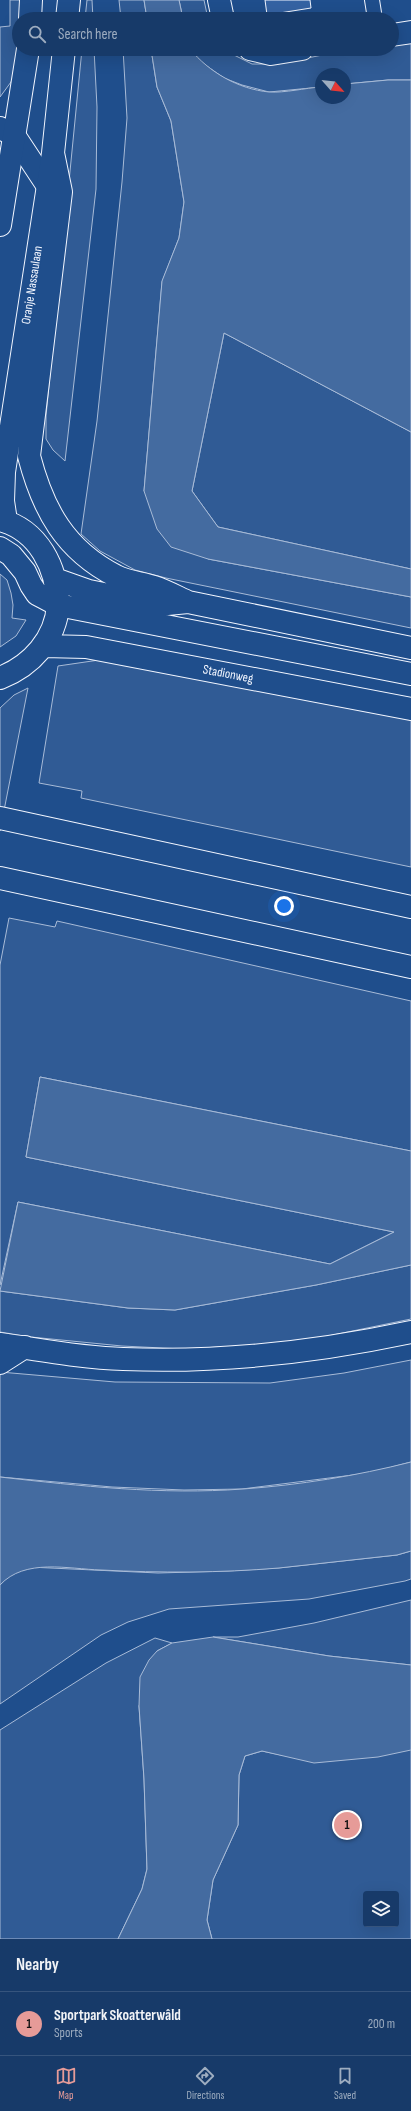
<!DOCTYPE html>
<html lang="en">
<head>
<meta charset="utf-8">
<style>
  body { margin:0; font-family:"Sofia Sans Condensed",sans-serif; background:#20416f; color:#f1f3f6 }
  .controls { position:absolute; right:12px; bottom:12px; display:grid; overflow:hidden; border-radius:4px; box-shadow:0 4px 16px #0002 }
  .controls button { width:36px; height:36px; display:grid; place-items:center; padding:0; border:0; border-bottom:1px solid #36547d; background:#173a69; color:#f1f3f6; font:20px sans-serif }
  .compass { position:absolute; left:315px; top:68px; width:36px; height:36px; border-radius:50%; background:#173a69; box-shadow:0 4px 16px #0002; rotate:117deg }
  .you { position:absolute; left:284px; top:906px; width:14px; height:14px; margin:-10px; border:3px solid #fff; border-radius:50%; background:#1a73e8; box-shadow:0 0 0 6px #1a73e833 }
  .badge { display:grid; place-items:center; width:26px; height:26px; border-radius:50%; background:#e69b98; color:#111; font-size:13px; font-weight:700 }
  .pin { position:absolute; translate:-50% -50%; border:2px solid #fff; box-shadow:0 1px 4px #0006 }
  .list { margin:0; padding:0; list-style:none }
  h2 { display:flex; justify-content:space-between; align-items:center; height:52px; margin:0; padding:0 16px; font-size:17px }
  h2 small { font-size:13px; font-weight:400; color:#9eadc0 }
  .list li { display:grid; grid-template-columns:26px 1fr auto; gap:12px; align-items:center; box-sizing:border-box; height:64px; padding:0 16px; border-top:1px solid #36547d }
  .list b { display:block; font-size:15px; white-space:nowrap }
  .list p { margin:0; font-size:13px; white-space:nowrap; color:#9eadc0 }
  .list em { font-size:13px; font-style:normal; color:#9eadc0 }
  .icon { flex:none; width:22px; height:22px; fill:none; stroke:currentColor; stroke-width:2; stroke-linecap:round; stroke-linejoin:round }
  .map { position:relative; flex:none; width:411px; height:1939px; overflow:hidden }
  .search { position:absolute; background:#173a69; box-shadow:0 4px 16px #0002; left:12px; right:12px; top:12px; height:44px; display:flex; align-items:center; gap:10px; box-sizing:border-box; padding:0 14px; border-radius:22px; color:#9eadc0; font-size:15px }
  .sheet { height:116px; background:#173a69 }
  nav { display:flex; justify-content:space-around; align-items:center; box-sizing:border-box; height:56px; border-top:1px solid #36547d; background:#173a69; font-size:11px; color:#9eadc0 }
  nav a { display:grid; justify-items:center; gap:2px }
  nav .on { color:#e69b98 }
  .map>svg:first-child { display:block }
  .built { fill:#305b95; stroke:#a8bbd7; fill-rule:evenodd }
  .water { fill:#446ba0; stroke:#a8bbd7 }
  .building { fill:#3563a3; stroke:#f2f6ff }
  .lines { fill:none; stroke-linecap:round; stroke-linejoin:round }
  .service-casing { stroke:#f2f6ff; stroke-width:16 }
  .minor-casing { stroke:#f2f6ff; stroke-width:24 }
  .secondary-casing { stroke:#f2f6ff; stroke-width:24 }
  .motorway-casing { stroke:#f2f6ff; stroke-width:24 }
  .service { stroke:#1f4e8c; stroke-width:14 }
  .minor { stroke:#1f4e8c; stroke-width:22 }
  .secondary { stroke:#1f4e8c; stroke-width:22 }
  .motorway { stroke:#1f4e8c; stroke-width:22 }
  .labels { text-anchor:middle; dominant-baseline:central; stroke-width:3; stroke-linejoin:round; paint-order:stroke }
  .street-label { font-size:13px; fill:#f2f6ff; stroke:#1f4e8c }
</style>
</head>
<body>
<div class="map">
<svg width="411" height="1939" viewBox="0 0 411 1939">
  <rect width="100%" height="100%" fill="#1f4e8c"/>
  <!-- built -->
  <path class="built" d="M10,0H25L23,19H19V60L11,82L0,97V27L10,26Z
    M87,0H92L93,19H85Z
    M119,0H144L147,19H121Z
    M179,0H204L208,19H183Z
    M411,42V80H388L345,84V74H321V87L269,92L242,85L224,78L201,62L190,49H227L230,53L252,64H278L352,49H392V44Z
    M82,49H94L97,107L96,189L65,461L53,450L46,439V416Z
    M123,49H151L157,87L171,121L184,202L179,238L162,282L144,491L208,559L411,597V628L166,578L135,570L100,551L81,534L97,421L122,182L127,118Z
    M224,333L411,432V569L218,527L192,491Z
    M0,574L7,580L11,593L13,605L12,618L26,620L16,636L0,647Z
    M99,660L411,719V867L81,798L82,791L39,783L58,666Z
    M28,688L0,831V708L14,695Z
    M9,918L55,927L57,921L411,1001V1151L40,1077L26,1157L394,1232L330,1264L18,1202L0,1285V965Z
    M411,1265V1319L294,1343L183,1349L122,1346L31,1337L0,1332V1291L128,1308L175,1310L316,1285Z
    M411,1360V1462L369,1473L242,1489L184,1490L112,1487L0,1477V1372L115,1382L270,1383L344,1373Z
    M411,1551V1579L405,1581L309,1599L169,1609L128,1622L101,1635L0,1704V1585L7,1577L18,1571L29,1567L158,1573L228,1571L278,1568L397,1555Z
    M411,1600V1665L329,1656L213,1637H238L314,1623Z
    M155,1638L172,1643L157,1651L139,1706L144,1779L147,1869L142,1889L118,1939H0V1730L106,1663Z
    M411,1747V1939H212L207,1920L213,1880L238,1825L239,1775L245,1756L262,1751L281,1755ZM366,1894H396V1924H366Z"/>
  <!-- water -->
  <path class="water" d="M144,0H179L183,19H147Z
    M151,49H190C209,72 238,89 269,92C285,93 305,88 321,87V98H345V84L388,80H411V432L224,333L192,491L218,527L411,569V597L208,559L171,547L157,529L144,491L162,281L179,238L184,202L171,121L157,87Z
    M40,1077L411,1151V1265L316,1285L175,1310L128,1308L0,1291L18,1202L330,1264L394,1232L26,1157Z
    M411,1462V1551L397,1555C358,1559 318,1564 279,1568C220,1573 160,1573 101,1570C68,1569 25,1558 0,1585V1477C80,1486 162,1495 243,1489C299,1485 356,1476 411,1462Z
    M213,1637L329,1656L411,1665V1750L378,1757L314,1763L262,1751L245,1756L239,1775L238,1825L213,1880L207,1920L212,1939H118L142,1889L147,1869L144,1779L139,1706L140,1677L149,1660L157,1651L172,1643Z"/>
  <!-- building -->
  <path class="building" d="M265,0H310L311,8L267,15Z"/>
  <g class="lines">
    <defs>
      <path id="service" d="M372,0L375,19"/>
      <path id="minor" d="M219,0L223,19
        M392,35L411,32
        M250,49L271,54L302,49
        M0,128L14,135L47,185"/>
      <path id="secondary" d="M30,19L31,0
        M67,19L69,0
        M53,153L61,192L29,456C43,510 65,550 116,576C127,582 142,583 154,587C166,591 177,597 188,602
        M0,225L28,49
        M0,520C39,530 57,568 58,605L37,594L31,585L25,572L11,555L0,548
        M6,521L3,501L4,472L53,153L64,49
        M55,579L89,591L157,605L188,602L411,648
        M44,646L86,647L411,709
        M0,678C31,666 56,639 58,605L411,674"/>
      <path id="motorway" d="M0,818L411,907
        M0,878L411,967
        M0,1344C41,1350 82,1358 123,1359C219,1363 317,1352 411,1332
        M0,1363L25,1347"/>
    </defs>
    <!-- service casing -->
    <use href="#service" class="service-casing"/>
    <!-- minor casing -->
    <use href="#minor" class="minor-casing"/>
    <!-- secondary casing -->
    <use href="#secondary" class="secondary-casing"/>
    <!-- motorway casing -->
    <use href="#motorway" class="motorway-casing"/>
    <!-- service -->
    <use href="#service" class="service"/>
    <!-- minor -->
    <use href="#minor" class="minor"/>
    <!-- secondary -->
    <use href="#secondary" class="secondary"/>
    <!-- motorway -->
    <use href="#motorway" class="motorway"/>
  </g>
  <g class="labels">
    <!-- street labels -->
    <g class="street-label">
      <text transform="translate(32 285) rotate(-81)">Oranje Nassaulaan</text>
      <text transform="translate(228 674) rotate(11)">Stadionweg</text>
    </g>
  </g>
</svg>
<div class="controls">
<button><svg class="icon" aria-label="layers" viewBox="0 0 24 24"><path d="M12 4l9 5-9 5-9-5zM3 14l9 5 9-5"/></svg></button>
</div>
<svg class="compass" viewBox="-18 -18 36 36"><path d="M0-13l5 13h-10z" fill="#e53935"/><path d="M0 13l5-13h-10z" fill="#9eadc0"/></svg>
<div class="you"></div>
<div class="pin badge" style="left:347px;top:1825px">1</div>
<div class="search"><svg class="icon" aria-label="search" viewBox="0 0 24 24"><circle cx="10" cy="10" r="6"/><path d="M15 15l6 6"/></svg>Search here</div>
</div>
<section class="sheet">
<h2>Nearby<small></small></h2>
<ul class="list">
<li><span class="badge">1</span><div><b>Sportpark Skoatterwâld</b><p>Sports</p></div><em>200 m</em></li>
</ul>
</section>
<nav>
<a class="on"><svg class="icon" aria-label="map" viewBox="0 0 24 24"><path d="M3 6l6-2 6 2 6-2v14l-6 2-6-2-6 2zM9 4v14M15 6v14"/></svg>Map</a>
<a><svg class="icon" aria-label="directions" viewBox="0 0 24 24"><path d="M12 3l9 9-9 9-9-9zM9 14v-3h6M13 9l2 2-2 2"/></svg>Directions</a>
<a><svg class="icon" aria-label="saved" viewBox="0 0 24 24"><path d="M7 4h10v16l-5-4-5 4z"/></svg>Saved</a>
</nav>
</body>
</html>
